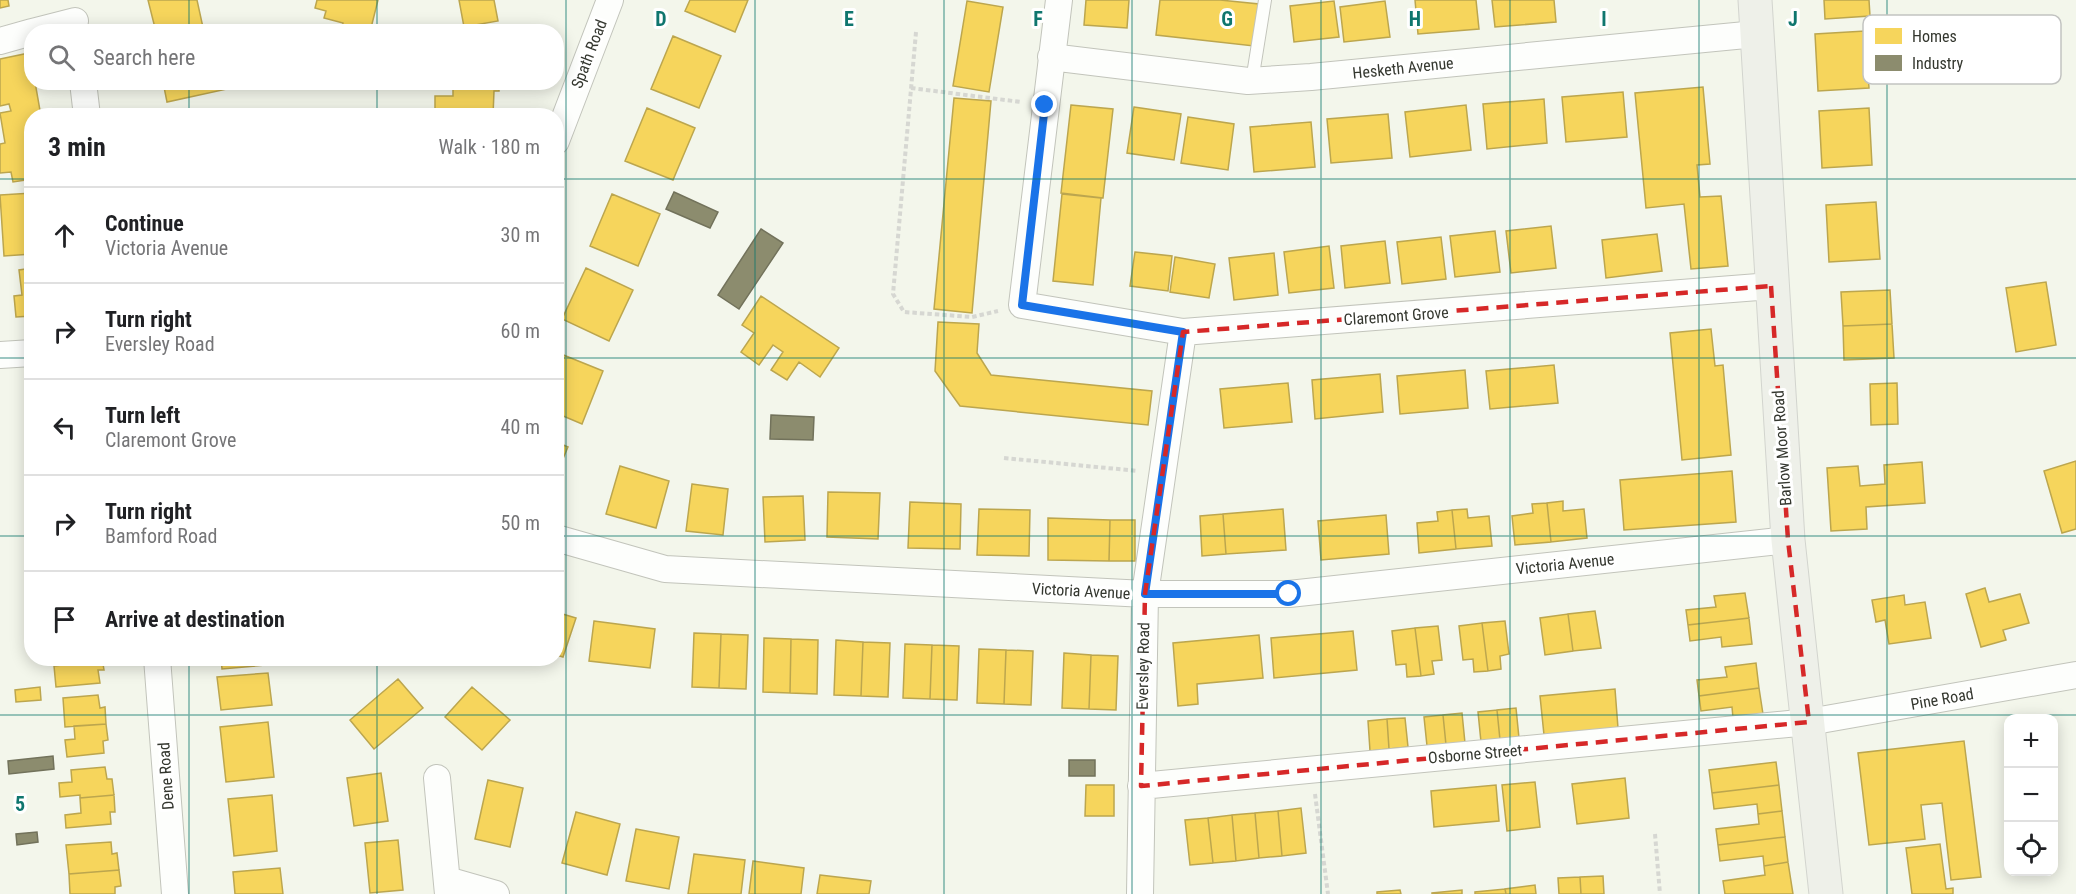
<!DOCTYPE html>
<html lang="en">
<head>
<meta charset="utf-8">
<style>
  body { margin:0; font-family:"Roboto Condensed",sans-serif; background:#f2f2f2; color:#202124 }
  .controls { position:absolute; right:18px; bottom:18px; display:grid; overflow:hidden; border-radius:12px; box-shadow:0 3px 15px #0003 }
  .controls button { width:54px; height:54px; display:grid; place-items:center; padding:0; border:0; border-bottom:2px solid #e0e0e0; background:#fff; color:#202124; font:30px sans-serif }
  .stop { position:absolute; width:18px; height:18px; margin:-14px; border:4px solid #1a73e8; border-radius:50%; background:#fff }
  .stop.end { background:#1a73e8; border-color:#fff; box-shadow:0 2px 6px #0008 }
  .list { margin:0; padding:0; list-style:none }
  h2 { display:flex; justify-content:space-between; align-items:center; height:78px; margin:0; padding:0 24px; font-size:26px }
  h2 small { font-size:20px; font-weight:400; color:#757577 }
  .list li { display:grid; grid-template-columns:39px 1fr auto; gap:18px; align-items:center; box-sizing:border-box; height:96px; padding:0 24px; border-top:2px solid #e0e0e0 }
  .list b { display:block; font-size:22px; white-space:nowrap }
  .list p { margin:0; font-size:20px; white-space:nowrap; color:#757577 }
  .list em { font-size:20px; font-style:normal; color:#757577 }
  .icon { flex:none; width:33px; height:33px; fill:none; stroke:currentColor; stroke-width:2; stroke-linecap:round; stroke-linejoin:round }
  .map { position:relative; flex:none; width:2076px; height:894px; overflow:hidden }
  .search { position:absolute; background:#fff; box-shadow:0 3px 15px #0003; left:24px; top:24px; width:540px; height:66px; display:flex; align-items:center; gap:15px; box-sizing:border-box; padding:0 21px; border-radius:24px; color:#757577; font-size:22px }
  .panel { position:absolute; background:#fff; box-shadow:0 3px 15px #0003; left:24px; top:108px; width:540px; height:558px; border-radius:24px }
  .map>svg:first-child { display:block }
  .homes { fill:#f6d55c; stroke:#bca64e; stroke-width:1.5 }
  .industry { fill:#8c8c6e; stroke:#72725b; stroke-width:1.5 }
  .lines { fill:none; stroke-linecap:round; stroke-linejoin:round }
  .service-casing { stroke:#c2c4bb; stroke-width:14 }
  .minor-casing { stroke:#c2c4bb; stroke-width:28 }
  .primary-casing { stroke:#d2d4ce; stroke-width:35 }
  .path { stroke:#d6d7d2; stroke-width:4; stroke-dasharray:4.5 3; stroke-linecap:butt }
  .service { stroke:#fdfefc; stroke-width:12 }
  .minor { stroke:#fdfefc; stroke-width:26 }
  .primary { stroke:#eef0e9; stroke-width:33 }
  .route { stroke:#1a73e8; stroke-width:8 }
  .marked { fill:none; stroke:#d62828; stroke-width:4.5; stroke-dasharray:12 8; stroke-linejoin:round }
  .grid { fill:none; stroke:#0f766e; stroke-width:1.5; stroke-opacity:0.55 }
  .labels { text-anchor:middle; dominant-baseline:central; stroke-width:6; stroke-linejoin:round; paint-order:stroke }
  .street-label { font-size:16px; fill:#34372f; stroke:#fff }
  .key { fill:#fff; stroke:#c2c3c1; stroke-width:1.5 }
  .key-label { font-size:16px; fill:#34372f }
  .grid-label { font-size:20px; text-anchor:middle; font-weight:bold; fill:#0f766e; stroke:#fff; stroke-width:6; stroke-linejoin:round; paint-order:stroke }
</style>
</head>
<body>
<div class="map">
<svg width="2076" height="894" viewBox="0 0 2076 894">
  <rect width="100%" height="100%" fill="#f3f6eb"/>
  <!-- homes -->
  <path class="homes" d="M0,0H8L9,6L0,8Z
    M148,0H197L204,32H156Z
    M317,0H378L370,32H341L343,23L324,18L326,11L315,8Z
    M459,0H494L498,21L464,27Z
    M690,0H748L735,32L685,11Z
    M1086,0H1129L1127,28L1084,25Z
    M1160,0H1220L1259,4L1254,46L1156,35Z
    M1415,0H1476L1479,29L1418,34Z
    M1492,0H1554L1556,22L1495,27Z
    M1824,0H1869L1870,16L1825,19Z
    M967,1L1003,7L989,92L953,86Z
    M1334,1L1339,37L1294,42L1290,6Z
    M1385,1L1390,37L1344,42L1340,7Z
    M1865,31L1869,88L1818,91L1815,34Z
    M673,36L721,56L699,108L651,89Z
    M29,53L32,82H35L41,116H32V179L13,182L11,172L0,173V144L5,143L0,113L11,111L9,104L0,106V59Z
    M163,82H226L227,89L167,102Z
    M453,82H499V91H494L493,116H435V96H453Z
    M1703,87L1710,164L1697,165L1700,197L1721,196L1728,266L1691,269L1684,204L1646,208L1635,93Z
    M1623,92L1627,137L1566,142L1562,97Z
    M954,98L991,101L972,313L934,309Z
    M1544,99L1547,143L1487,149L1483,104Z
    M1071,105L1113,109L1103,198L1061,193Z
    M1466,105L1471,150L1410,157L1405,112Z
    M1134,107L1181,114L1174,160L1127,153Z
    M647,108L695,128L673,180L625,161Z
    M1869,108L1872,165L1822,168L1819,111Z
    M1388,114L1392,158L1331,163L1327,119Z
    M1188,117L1234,124L1228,170L1181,163Z
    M1311,122L1315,167L1254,172L1250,127Z
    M32,193V254L4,256L0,195Z
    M612,194L660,214L638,266L590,246Z
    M1062,194L1101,198L1093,285L1053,281Z
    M1876,202L1880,259L1829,262L1826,205Z
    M1551,226L1556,268L1511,273L1506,231Z
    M1495,231L1500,272L1455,277L1450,236Z
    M1657,234L1662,271L1606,278L1602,240Z
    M1441,237L1446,279L1402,284L1397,242Z
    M1385,241L1390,283L1345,288L1341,246Z
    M1329,246L1334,288L1289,293L1284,252Z
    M1135,252L1172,256L1168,291L1130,286Z
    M1274,253L1278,295L1234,300L1229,258Z
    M1175,257L1215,264L1209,298L1170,292Z
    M32,268V316L16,317L14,296L22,295L19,270Z
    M586,268L633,290L609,341L562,319Z
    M2046,282L2056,345L2016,352L2006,288Z
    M1890,290L1892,324L1843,326L1841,292Z
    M761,296L839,348L820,377L799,362L787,380L771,370L783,352L773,345L759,365L741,352L754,333L742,325Z
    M938,322L979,324L977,353L991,375L1152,391L1148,425L960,406L935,371Z
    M1892,324L1894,358L1844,360L1843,326Z
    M1711,329L1715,366L1723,365L1731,455L1682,460L1670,333Z
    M556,352L603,371L582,424L556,413Z
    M1554,365L1558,403L1490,409L1486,371Z
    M1465,370L1468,408L1400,414L1397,376Z
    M1380,374L1383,412L1315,419L1312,380Z
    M1288,383L1292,422L1224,428L1220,389Z
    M1897,383L1898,424L1871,425L1870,384Z
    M556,442L568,447L556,475Z
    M2076,461V529L2062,533L2044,471Z
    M1922,462L1925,503L1866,507L1867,529L1831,531L1827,468L1858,466L1860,486L1885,484L1884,465Z
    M620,466L669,481L656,528L606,514Z
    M1732,471L1736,522L1624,530L1620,480Z
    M692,484L728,489L723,535L686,531Z
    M828,492L880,493L878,539L827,537Z
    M803,496L805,540L765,542L763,497Z
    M1563,501V511L1584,509L1587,538L1551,542L1547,503Z
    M910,502L961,504L960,549L908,548Z
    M1547,503L1551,542L1515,545L1512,516L1533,513L1532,504Z
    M979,509L1030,510L1029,556L977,555Z
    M1283,509L1286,550L1226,554L1223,514Z
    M1467,509L1468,518L1489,516L1492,546L1456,549L1452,510Z
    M1452,510L1456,549L1419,553L1417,523L1438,521L1437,512Z
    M1223,514L1226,554L1202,556L1200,516Z
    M1386,515L1389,554L1321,560L1318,521Z
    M1048,518L1110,520L1109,561L1048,560Z
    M1110,520H1135V561H1109Z
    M1985,588L1989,602L2020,594L2029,623L2003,630L2006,640L1981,647L1966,594Z
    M1745,593L1749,618L1688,625L1686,610L1716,607L1714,596Z
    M1904,595L1905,605L1925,602L1931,638L1889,644L1885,620L1876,622L1872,600Z
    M1595,611L1601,648L1573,651L1568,614Z
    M556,612L576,618L563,657L556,655Z
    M1568,614L1573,651L1545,655L1540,618Z
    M1749,618L1752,644L1722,647L1721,637L1690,641L1688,625Z
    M594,621L655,629L650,668L589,661Z
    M1505,621L1509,654L1500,656L1501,669L1488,671L1482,623Z
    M1482,623L1488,671L1474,672L1473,659L1463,660L1459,626Z
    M1438,626L1442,660L1432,661L1434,674L1421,676L1415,628Z
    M1415,628L1421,676L1407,677L1406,664L1396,665L1392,631Z
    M1353,631L1357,670L1274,678L1271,638Z
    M694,633L721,634L719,688L692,687Z
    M721,634L748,635L746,689L719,688Z
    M1259,635L1263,678L1197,684L1198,704L1178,706L1173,643Z
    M764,638L791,639L790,693L763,692Z
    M791,639L818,640L817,694L790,693Z
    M836,640L863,642L861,696L834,695Z
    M863,642L890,643L888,697L861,696Z
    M905,644L932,645L930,699L903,698Z
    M932,645L959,646L957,700L930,699Z
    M979,649L1006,650L1004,704L977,703Z
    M1006,650L1033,651L1031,705L1004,704Z
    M1064,653L1091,655L1089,709L1062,708Z
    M1091,655L1118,656L1116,710L1089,709Z
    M69,658H102L104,670H98L100,683L56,687L54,666L70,664Z
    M221,658H277V664L222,669Z
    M1756,663L1759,688L1699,696L1697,680L1727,677L1725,667Z
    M268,673L272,705L221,710L217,677Z
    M398,679L423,708L374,749L350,720Z
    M40,687L41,700L16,702L15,690Z
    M472,687L510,720L482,750L445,717Z
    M1759,688L1763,714L1733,718L1732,707L1701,711L1699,696Z
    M1615,689L1618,728L1544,735L1540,696Z
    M98,695L100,708L105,707L106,724L65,727L63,698Z
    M1516,708L1519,738L1500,740L1497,710Z
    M1497,710L1500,740L1481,742L1478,712Z
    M1462,713L1465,743L1446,745L1443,715Z
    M1443,715L1446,745L1427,746L1424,717Z
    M1405,718L1408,747L1389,749L1387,719Z
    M1387,719L1389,749L1370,751L1368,721Z
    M268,722L274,777L226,782L220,727Z
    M106,724L108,740L103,741L104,753L67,757L65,740L75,739L74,726Z
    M1964,741L1981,877L1951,880L1942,803L1921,805L1925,839L1869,845L1858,753Z
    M1776,762L1779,785L1712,793L1709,770Z
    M105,767L107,779H112L114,795L80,798V795L60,797L59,783L72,782L71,770Z
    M381,773L388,821L354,826L347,778Z
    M1625,778L1629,818L1577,824L1572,784Z
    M488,780L523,788L510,847L475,839Z
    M1535,782L1540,827L1507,831L1502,785Z
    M1086,785H1114V816H1085Z
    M1496,785L1499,821L1434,827L1431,791Z
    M1779,785L1782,811L1758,814L1757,804L1714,809L1712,793Z
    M114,795L115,812H110L111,824L66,828L65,815L81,813L80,798Z
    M272,795L277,851L234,856L228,799Z
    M1301,808L1306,853L1282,856L1278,811Z
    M1278,811L1282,856L1259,858L1255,813Z
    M1782,811L1785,837L1718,845L1716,829L1759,824L1758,814Z
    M576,812L620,824L607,875L562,863Z
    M1255,813L1259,858L1236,861L1232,815Z
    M1232,815L1236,861L1213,863L1208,818Z
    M1208,818L1213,863L1190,865L1185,820Z
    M636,829L679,837L669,889L626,881Z
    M1785,837L1788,862L1764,866L1763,856L1720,861L1718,845Z
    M398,840L403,890L370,893L365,843Z
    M111,842L112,854L117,853L119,870L69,874L66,845Z
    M1940,844L1946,889L1953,888V894H1912L1906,848Z
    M694,854L745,860L741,894H688Z
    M753,861L804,868L801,894H749Z
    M1788,862L1793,894H1725L1723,881L1765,875L1764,866Z
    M280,868L283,894H235L233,872Z
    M119,870L121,886L115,887V894H70L69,874Z
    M820,875L871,881L869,894H817Z
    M1603,876L1604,894H1581L1580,877Z
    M1580,877L1581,894H1559L1558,878Z
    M1535,885L1536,894H1506L1505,889Z
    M1505,889L1506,894H1475V892Z
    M1400,890L1401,894H1377V892Z
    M1462,890V894H1432V893Z"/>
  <!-- industry -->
  <path class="industry" d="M674,192L718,212L710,228L666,209Z
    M761,229L783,243L739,309L718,295Z
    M771,415L814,417L813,440L770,439Z
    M53,756L54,769L9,774L8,761Z
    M1069,760H1095V776H1069Z
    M37,832L38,842L17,845L16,834Z"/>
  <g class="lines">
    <defs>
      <path id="service" d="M1252,81L1265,0"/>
      <path id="minor" d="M1059,0L1022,305L1183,332L1771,286
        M32,32L75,21
        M0,41L32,32
        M1051,57L1248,81L1311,77L1756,34
        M83,82L87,116
        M556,141L610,0
        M0,355L32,353
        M556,538L665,569L1145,594H1289L1788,540
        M157,658L175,894
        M437,778L448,894
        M1141,786L1809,722L2076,675
        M447,880L496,894
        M1140,894L1145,594L1183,332"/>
      <path id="primary" d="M1755,0L1788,540L1826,894"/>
    </defs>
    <!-- service casing -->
    <use href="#service" class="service-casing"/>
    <!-- minor casing -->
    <use href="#minor" class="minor-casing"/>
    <!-- primary casing -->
    <use href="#primary" class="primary-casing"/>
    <!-- path -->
    <path class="path" d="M916,32L893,294L904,312L972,317L998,311
      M911,88L1021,102
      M1004,458L1138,471
      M1315,794L1328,894
      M1655,834L1660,894"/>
    <!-- service -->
    <use href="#service" class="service"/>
    <!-- minor -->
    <use href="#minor" class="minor"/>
    <!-- primary -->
    <use href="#primary" class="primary"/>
  </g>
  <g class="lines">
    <!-- route -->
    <path class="route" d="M1045,105L1022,305L1183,332L1145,594H1289"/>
  </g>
  <!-- marked area -->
  <path class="marked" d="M1771,286L1788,540L1809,722L1141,786L1145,594L1183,332Z"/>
  <!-- grid -->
  <path class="grid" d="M189,0V32M377,0V32M566,0V894M755,0V894M944,0V894M1132,0V894M1321,0V894M1510,0V894M1699,0V894M1887,0V894M189,82V116M377,82V116M0,179H32M556,179H2076M0,358H32M556,358H2076M0,536H32M556,536H2076M189,658V894M377,658V894M0,715H2076"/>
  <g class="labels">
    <!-- street labels -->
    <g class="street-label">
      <text transform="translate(589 54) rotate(-69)">Spath Road</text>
      <text transform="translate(1403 68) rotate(-6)">Hesketh Avenue</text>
      <text transform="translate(1396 316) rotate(-4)">Claremont Grove</text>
      <text transform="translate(1782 448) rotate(-94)">Barlow Moor Road</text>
      <text transform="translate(1565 564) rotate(-6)">Victoria Avenue</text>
      <text transform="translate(1081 591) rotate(3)">Victoria Avenue</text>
      <text transform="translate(1143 666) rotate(-89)">Eversley Road</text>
      <text transform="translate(1942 699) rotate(-10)">Pine Road</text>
      <text transform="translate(1475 754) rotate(-5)">Osborne Street</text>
      <text transform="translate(166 776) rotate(-94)">Dene Road</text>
    </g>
  </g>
  <!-- legend -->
  <rect x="1863" y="15" width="198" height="69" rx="9" class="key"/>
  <rect x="1875" y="28" width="27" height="16" fill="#f6d55c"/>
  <rect x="1875" y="55" width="27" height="16" fill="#8c8c6e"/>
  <g class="key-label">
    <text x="1912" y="42">Homes</text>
    <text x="1912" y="69">Industry</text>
  </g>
  <g class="grid-label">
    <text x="661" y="26">D</text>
    <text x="849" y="26">E</text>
    <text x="1038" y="26">F</text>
    <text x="1227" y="26">G</text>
    <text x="1415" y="26">H</text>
    <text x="1604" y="26">I</text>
    <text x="1793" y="26">J</text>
    <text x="20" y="811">5</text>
  </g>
</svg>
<div class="controls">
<button>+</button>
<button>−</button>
<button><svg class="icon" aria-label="locate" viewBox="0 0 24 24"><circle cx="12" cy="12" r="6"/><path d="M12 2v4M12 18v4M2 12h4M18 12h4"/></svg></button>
</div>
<div class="stop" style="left:1289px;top:594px"></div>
<div class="stop end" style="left:1045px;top:105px"></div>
<div class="search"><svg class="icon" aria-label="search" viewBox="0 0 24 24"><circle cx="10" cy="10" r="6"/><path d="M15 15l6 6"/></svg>Search here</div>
<section class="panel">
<h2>3 min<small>Walk · 180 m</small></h2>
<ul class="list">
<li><svg class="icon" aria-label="ahead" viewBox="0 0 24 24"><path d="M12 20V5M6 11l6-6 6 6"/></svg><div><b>Continue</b><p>Victoria Avenue</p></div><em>30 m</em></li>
<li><svg class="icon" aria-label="right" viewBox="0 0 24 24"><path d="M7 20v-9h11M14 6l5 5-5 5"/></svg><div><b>Turn right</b><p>Eversley Road</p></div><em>60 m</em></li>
<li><svg class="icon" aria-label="left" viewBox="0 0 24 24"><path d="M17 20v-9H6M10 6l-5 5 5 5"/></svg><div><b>Turn left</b><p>Claremont Grove</p></div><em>40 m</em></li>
<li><svg class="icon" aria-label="right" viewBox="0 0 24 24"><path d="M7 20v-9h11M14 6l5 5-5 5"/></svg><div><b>Turn right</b><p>Bamford Road</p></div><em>50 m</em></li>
<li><svg class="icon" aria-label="arrive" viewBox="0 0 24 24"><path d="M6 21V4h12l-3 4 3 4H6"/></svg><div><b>Arrive at destination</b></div></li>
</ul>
</section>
</div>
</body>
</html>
